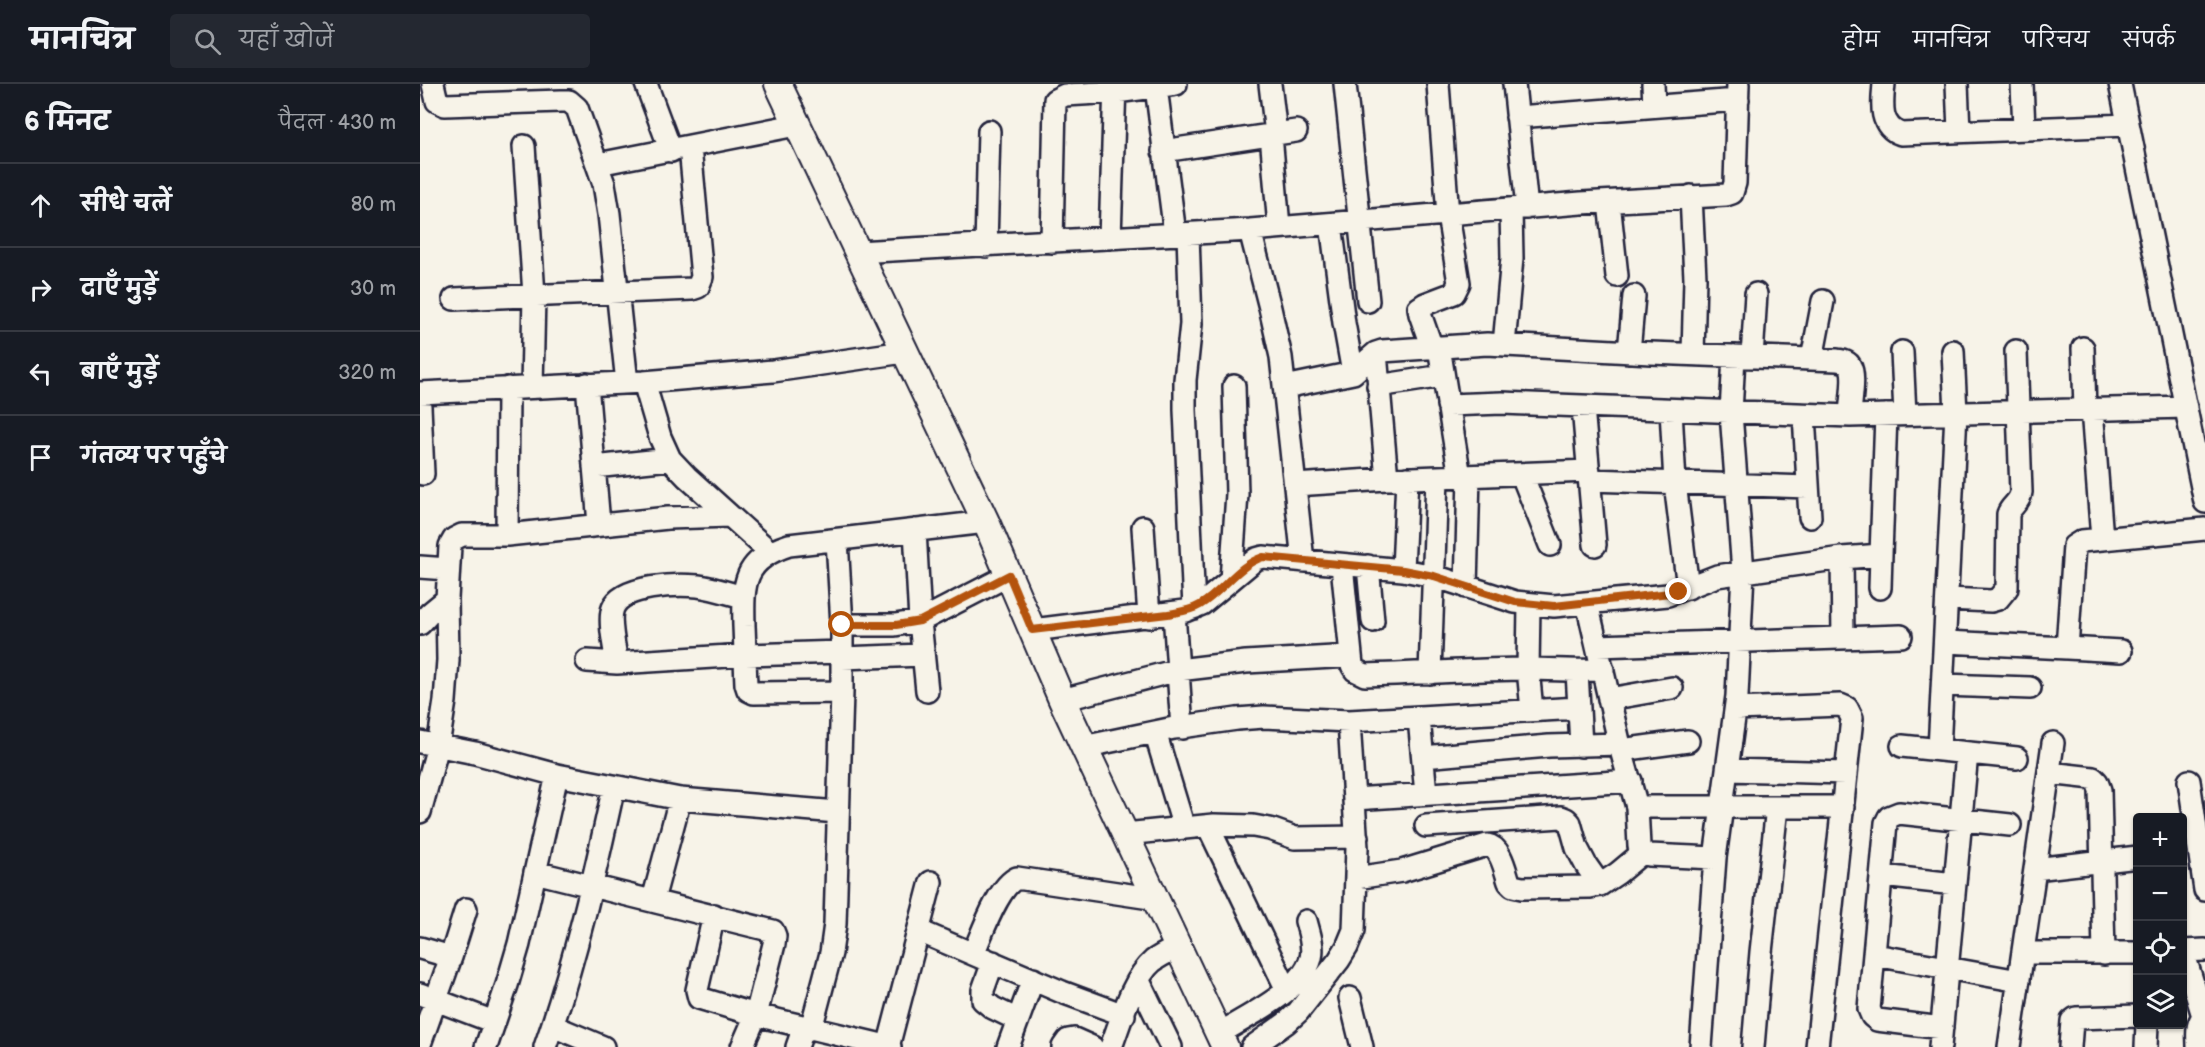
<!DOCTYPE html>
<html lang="hi">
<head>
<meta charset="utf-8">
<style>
  body { margin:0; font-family:"Balsamiq Sans","Playpen Sans Deva",sans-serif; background:#242831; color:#f1f3f6 }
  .controls { position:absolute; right:18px; bottom:18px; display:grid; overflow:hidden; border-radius:6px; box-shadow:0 2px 4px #0004 }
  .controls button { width:54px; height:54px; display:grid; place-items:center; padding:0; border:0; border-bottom:2px solid #363941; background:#171b24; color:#f1f3f6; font:30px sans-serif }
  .stop { position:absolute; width:18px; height:18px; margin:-14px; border:4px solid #b45309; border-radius:50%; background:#fff }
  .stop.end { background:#b45309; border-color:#fff; box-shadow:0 2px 6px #0008 }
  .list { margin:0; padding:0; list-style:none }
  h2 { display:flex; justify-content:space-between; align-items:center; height:78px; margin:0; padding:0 24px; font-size:26px }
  h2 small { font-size:20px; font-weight:400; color:#9ea1a6 }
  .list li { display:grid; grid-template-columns:39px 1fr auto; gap:18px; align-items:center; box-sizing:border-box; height:84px; padding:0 24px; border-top:2px solid #363941 }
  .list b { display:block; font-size:22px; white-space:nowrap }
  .list em { font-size:20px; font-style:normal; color:#9ea1a6 }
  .icon { flex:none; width:33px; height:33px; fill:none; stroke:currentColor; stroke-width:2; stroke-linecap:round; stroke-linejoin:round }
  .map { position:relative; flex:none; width:1785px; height:963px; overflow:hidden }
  header { display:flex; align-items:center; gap:36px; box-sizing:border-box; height:84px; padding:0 30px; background:#171b24; border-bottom:2px solid #363941 }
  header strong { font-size:28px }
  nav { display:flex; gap:33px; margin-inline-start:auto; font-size:21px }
  .search { width:420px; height:54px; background:#242831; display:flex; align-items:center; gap:15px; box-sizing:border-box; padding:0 21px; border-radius:6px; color:#9ea1a6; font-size:22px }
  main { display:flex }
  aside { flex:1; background:#171b24 }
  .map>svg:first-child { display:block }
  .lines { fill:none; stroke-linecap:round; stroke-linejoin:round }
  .minor-casing { stroke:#22223b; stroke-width:26 }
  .major-casing { stroke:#22223b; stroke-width:30 }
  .minor { stroke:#f7f3e8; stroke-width:21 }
  .major { stroke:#f7f3e8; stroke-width:26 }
  .route { stroke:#b45309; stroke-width:8 }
</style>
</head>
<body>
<header>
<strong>मानचित्र</strong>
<div class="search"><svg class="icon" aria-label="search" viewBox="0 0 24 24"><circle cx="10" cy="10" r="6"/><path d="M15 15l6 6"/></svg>यहाँ खोजें</div>
<nav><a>होम</a><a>मानचित्र</a><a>परिचय</a><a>संपर्क</a></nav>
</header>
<main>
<aside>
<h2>6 मिनट<small>पैदल · 430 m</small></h2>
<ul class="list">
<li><svg class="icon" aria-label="ahead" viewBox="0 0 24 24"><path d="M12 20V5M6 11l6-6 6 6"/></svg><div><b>सीधे चलें</b></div><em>80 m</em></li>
<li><svg class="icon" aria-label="right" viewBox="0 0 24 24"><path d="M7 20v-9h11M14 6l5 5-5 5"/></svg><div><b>दाएँ मुड़ें</b></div><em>30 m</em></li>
<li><svg class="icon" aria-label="left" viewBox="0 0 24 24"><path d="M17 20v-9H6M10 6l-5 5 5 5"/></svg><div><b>बाएँ मुड़ें</b></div><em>320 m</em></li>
<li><svg class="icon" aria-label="arrive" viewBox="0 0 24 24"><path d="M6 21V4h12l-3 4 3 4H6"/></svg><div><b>गंतव्य पर पहुँचे</b></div></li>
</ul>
</aside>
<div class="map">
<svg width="1785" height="963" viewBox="0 0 1785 963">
  <rect width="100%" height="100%" fill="#f7f3e8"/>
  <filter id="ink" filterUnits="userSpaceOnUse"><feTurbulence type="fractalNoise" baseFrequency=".0167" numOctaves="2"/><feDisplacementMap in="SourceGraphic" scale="12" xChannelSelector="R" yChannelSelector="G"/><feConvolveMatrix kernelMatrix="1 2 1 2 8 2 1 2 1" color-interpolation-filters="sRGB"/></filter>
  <g filter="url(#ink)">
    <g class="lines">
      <defs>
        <path id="minor" d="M13,0L17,17L25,21L141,17H149L157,24L184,100L189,130L207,299
          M226,0L251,67
          M850,0L856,50
          M925,0L948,217
          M1094,0L1107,124
          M1233,0L1234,22
          M1464,0C1462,20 1459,42 1481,50L1708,41
          M1537,0L1539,47
          M1602,0L1604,44
          M1700,0L1785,418
          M736,3L755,150
          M1097,33L1318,16
          M851,51L859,143
          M104,62L114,211L112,303
          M743,67L876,47
          M178,80L376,41
          M1271,112L1275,194L1273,270
          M1189,118L1197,192
          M911,140L924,239L933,289
          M830,146L850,224L861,273L883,477
          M768,150L771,240L765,296V326L774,524
          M690,154L695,0
          M632,158L635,16L645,11L696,8L756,0
          M566,162L569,47
          M437,168L830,146L1161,119L1306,111L1312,109L1315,99L1318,0
          M34,215L272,205L278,203L282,193L270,63
          M1084,261L1092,174L1091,126
          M1019,263L1040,393
          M1012,264L1000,230L999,224L1005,220L1034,209L1039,199L1028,131L1018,0
          M1663,264L1665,325
          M1209,268L1214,212
          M1482,268L1485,330
          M956,269L967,395
          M1332,273L1336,210
          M1392,275L1403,217
          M224,298L240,353L250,375L267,393L350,468
          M167,300L179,440
          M958,302L1023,292
          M865,303L933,289L956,269L962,267L1067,260L1231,269L1417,276C1422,277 1428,277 1430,282C1436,291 1430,321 1430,332
          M0,309L224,298L353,287L484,268
          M1028,321L1082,319L1430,332L1766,323
          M0,322L3,390
          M1163,323L1175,461
          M1251,326L1255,399L1268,504
          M1384,331L1390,433
          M174,383L250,375
          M1102,391L1130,461
          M1169,396L1388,403
          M875,401L967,395L1169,387
          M723,443L729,533
          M495,446L500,537L507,607
          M87,451L88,304
          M1682,455L1785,445
          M1422,474L1423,554
          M922,481L932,581L935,586L945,591C1000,590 1054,585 1108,585C1133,585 1158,587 1183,586
          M948,482L953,537
          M0,483L28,485
          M983,486L987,394
          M811,496L817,410L814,302
          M1046,503L1049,392
          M1460,504L1461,471
          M1528,515L1571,517L1578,515L1587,504L1588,430C1591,421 1600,419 1601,408L1596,267
          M1167,519L1201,666L1217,723L1219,762L1222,769L1229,771L1295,774
          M1109,520L1108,585L1112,626
          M754,529L762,644
          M0,540L10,529L27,515
          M422,541H475L500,537L589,491
          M613,546L765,527L782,520L836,475L843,473L983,486L1014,492L1095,518L1134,522L1248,511L1297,492L1422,474L1461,471L1466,331
          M1526,558L1647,564L1654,462L1662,457L1682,455L1672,325
          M1177,562L1481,552
          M1647,564L1701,567
          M422,574L503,571
          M167,577L197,579L325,571L421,568
          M197,579C195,566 188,536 193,524C202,501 258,500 278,502C293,504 308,509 323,513
          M1157,587L1161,662
          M1010,589L1017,394
          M1523,601L1610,604
          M422,608L334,609L328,606L326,600C325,581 325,562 324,542C323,500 322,476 369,461L566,438
          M1189,615L1252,604
          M642,616L758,586L826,578L931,572
          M1316,625L1420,621L1427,624L1432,634L1397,963
          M999,634L1006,710
          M735,648L764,744
          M0,658L55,669L137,691L260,715L418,728
          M1482,662L1597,674
          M663,663L754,644L817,635L844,633L929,637L1159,624
          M1201,666L1268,657
          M1519,666L1536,329L1533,267
          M1003,673L1129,662L1200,660
          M1307,686L1426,689
          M1629,689L1673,694L1677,698L1680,706L1684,870
          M1769,697L1785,806
          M934,715L1211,697
          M1217,723H1423
          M0,728L18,662L25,617L28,576L27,515L30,462L34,455L42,451H87L248,434L310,432
          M788,742L867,906
          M1006,742L1141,733L1146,735L1150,739L1157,764L1166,781L1180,801
          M705,750L794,741L833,742L850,745L875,754L937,753
          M1615,785L1633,659
          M115,788L353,847L355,852L354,860L336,931L322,963
          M1462,792L1535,800
          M936,794L982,787L1067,761C1081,763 1085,786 1089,798L1093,802L1102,804L1170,803L1180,801L1198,789L1222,769
          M233,816L260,715
          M294,831L277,906L279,914L336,931L470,963
          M499,847L642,908L704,931
          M0,864L31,873
          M1762,867L1785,866
          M1763,867L1783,932
          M1603,869H1718
          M553,870C562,850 578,802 597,794L737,815
          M1455,871L1599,897
          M573,878L563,906V916L573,924L598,936
          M719,897L751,963
          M0,910L74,938
          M930,914L942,963
          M133,942L183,963
          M1522,944L1457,936L1452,932L1449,925L1466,739L1469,733L1479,729L1590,741
          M391,945L411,869L415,840L422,608V541L417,456
          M798,950C825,934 883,906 891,874C894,862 889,848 886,837
          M0,960L31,873L46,825
          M66,963L87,901L99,860L137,691
          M125,963C155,878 175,790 194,702
          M377,963L384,943
          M468,963L511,798
          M588,963L613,895
          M643,963L648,956L654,955L672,963
          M691,963C701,937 712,895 733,877C741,871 750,867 758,863
          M832,963L866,939L878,928L919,876L927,863L934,846L937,764L929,637
          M1281,963L1295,774L1317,612L1323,488L1311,329L1314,272
          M1333,963L1341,868L1357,723
          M1520,963L1547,669
          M1589,963L1615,785L1718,773
          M1650,963L1652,937L1656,934L1718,932
          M1726,963L1727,940
          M1778,963C1778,951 1775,940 1785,931"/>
        <path id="major" d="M358,0L566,438L642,616L805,963"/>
      </defs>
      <!-- minor casing -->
      <use href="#minor" class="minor-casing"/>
      <!-- major casing -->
      <use href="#major" class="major-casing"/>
      <!-- minor -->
      <use href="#minor" class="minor"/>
      <!-- major -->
      <use href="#major" class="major"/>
    </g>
  </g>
  <g class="lines" filter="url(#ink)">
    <!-- route -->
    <path class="route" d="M422,541H476L500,537L589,491L612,546L748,530C759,528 770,527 780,521C802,508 818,481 843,473L983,486L1014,492L1095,518L1134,522L1259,508"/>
  </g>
</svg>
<div class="controls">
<button>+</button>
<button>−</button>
<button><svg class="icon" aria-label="locate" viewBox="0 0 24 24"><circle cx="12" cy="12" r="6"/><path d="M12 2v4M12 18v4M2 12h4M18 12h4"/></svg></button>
<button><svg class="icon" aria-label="layers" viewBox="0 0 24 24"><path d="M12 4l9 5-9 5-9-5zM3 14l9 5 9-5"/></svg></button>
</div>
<div class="stop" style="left:422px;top:541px"></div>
<div class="stop end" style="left:1259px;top:508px"></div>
</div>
</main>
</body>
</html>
